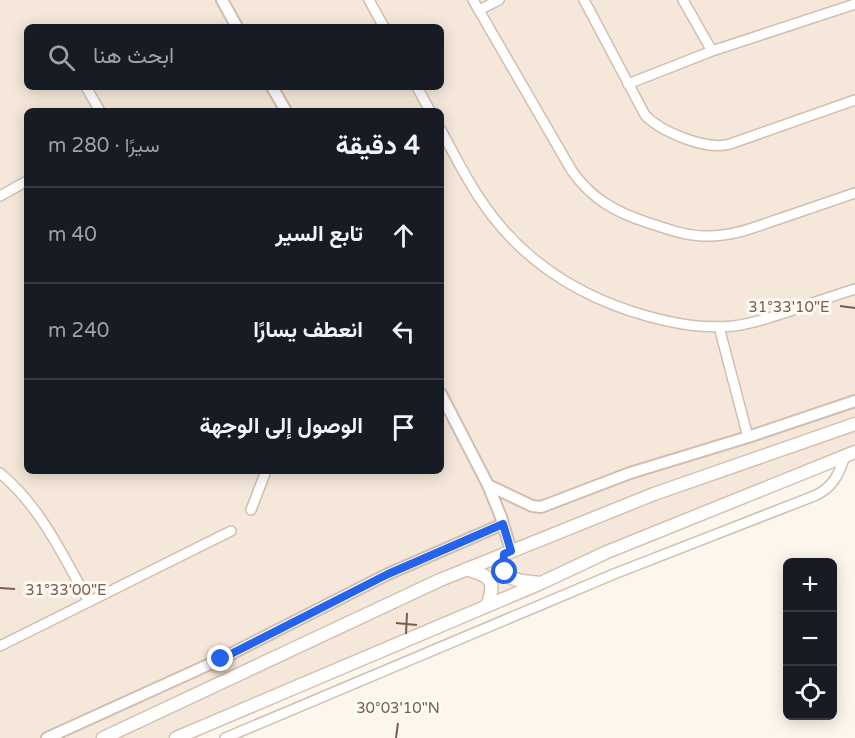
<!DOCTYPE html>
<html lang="ar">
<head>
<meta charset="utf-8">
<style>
  body { margin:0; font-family:"Varela Round",Vazirmatn,sans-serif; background:#20242c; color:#f1f3f6; direction:rtl }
  .controls { position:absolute; right:18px; bottom:18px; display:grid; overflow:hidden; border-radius:9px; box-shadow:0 3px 15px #0003 }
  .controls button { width:54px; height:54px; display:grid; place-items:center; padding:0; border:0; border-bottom:2px solid #363941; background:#171b24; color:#f1f3f6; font:30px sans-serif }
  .stop { position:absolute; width:18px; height:18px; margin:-14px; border:4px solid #2563eb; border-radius:50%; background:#fff }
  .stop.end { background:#2563eb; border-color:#fff; box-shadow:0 2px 6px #0008 }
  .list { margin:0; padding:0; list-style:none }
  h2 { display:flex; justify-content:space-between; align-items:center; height:78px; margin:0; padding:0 24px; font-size:26px }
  h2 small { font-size:20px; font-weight:400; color:#9ea1a6 }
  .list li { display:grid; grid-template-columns:39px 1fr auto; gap:18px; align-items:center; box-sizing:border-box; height:96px; padding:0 24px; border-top:2px solid #363941 }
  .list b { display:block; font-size:22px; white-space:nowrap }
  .list em { font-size:20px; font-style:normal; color:#9ea1a6 }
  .icon { flex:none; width:33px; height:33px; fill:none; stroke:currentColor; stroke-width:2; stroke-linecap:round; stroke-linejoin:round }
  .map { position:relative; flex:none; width:855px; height:738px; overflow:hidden; direction:ltr }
  .search { position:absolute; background:#171b24; box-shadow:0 3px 15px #0003; left:24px; top:24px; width:420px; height:66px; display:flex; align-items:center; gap:15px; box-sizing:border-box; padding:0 21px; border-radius:9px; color:#9ea1a6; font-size:22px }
  .panel { position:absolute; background:#171b24; box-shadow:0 3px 15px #0003; left:24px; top:108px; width:420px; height:366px; border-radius:9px; direction:rtl }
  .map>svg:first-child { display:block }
  .residential { fill:#f5e8da; fill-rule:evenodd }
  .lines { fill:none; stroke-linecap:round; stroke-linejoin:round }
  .minor-casing { stroke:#d1beb0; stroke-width:12 }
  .tertiary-casing { stroke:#d1beb0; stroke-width:14 }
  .secondary-casing { stroke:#d6c0b0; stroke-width:15 }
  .minor { stroke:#fff; stroke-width:9 }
  .tertiary { stroke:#fff; stroke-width:10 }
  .secondary { stroke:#fff; stroke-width:12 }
  .route { stroke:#2563eb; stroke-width:8 }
  .ticks { fill:none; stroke:#7a5c4d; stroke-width:2 }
  .ticks-label { font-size:15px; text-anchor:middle; fill:#7a5c4d; stroke:#fffaf3; stroke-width:6; stroke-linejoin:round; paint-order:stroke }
</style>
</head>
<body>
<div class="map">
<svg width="855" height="738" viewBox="0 0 855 738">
  <rect width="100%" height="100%" fill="#fdf6ec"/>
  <!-- residential -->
  <path class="residential" d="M0,0H855V460L526,580L167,738H0ZM27,27H441V87H27ZM27,111H441V471H27Z"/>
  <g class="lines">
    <defs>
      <path id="minor" d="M369,0L384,27
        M473,0L572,171C591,198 615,212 646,222C665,228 684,236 705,236C730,237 753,228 776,220C802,211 829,202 855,193
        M584,0L645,115C661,132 707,151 730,144L855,100
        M683,0L712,51
        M479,10L499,0
        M628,84L712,51L855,4
        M86,87L100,111
        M417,87L430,111
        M441,130C457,160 472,190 493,217C532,267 586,299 647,316C676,324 703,329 733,326C753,324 771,317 790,311C812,303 833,296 855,289
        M0,196L27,181
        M719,327L748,437
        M0,473C41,507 63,556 89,602
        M251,510L266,471
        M0,646L231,531
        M225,738L614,574L814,496C833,488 839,474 845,456"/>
      <path id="tertiary" d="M222,0L237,27
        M272,87L286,111
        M441,394L488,485L501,517L511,551
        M488,485L532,506L541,507L630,473L748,437L855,401
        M47,738L221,659L388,574L503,524"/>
      <path id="secondary" d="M504,554C500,582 517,580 539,583
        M466,569C490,576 497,580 487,606
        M103,738L440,580L654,494L855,424
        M176,738L541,583L607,552L855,452"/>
    </defs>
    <!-- minor casing -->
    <use href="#minor" class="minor-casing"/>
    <!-- tertiary casing -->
    <use href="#tertiary" class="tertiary-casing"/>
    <!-- secondary casing -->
    <use href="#secondary" class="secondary-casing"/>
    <!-- minor -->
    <use href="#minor" class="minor"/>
    <!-- tertiary -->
    <use href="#tertiary" class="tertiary"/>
    <!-- secondary -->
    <use href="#secondary" class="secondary"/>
  </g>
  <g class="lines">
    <!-- route -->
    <path class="route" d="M221,659L388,574L503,524L511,551L504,554L503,565L505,572"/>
  </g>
  <!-- ticks -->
  <path class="ticks" d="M840,306L855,308M0,588L15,589M396,623L417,625M406,634L407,613M396,738L398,723"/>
  <g class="ticks-label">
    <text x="789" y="312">31°33'10"E</text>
    <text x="66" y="595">31°33'00"E</text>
    <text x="398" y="713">30°03'10"N</text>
  </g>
</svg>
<div class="controls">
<button>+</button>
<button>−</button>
<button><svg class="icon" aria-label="locate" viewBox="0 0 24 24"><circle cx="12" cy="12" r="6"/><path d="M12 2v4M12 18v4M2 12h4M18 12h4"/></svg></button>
</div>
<div class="stop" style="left:505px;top:572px"></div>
<div class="stop end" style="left:221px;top:659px"></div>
<div class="search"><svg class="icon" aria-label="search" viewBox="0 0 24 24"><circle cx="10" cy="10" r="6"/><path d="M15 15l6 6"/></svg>ابحث هنا</div>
<section class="panel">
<h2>4 دقيقة<small>سيرًا · 280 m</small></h2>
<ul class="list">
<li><svg class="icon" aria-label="ahead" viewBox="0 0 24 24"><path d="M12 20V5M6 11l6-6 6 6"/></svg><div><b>تابع السير</b></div><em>40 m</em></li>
<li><svg class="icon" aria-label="left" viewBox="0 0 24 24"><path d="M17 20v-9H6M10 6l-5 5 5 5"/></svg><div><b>انعطف يسارًا</b></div><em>240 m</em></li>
<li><svg class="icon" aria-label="arrive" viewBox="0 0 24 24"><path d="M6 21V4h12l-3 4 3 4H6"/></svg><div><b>الوصول إلى الوجهة</b></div></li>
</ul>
</section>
</div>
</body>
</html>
